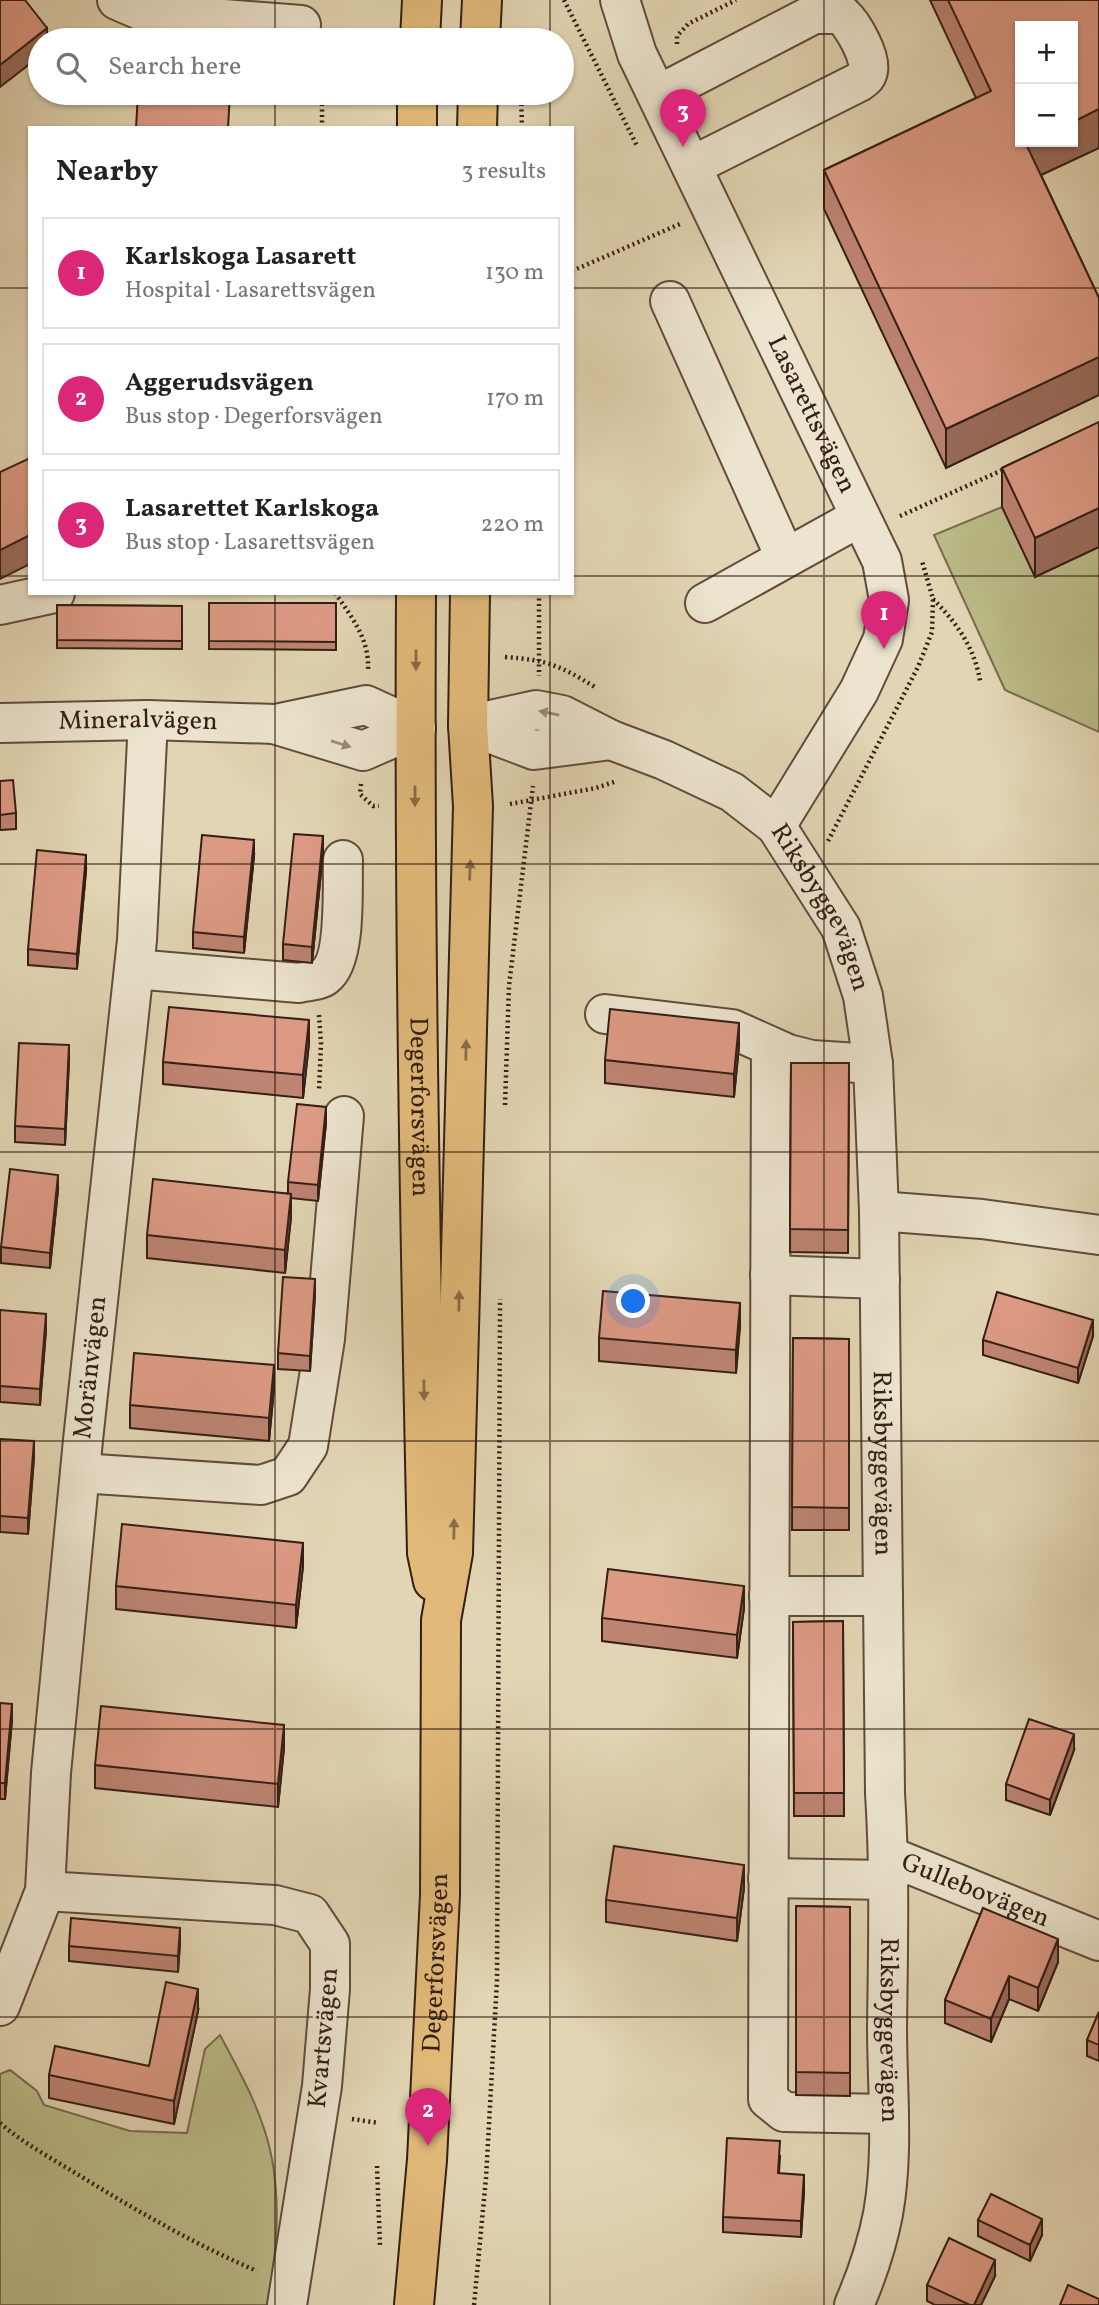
<!DOCTYPE html>
<html lang="en">
<head>
<meta charset="utf-8">
<style>
  body { margin:0; font-family:Vollkorn,serif; background:#f2f2f2; color:#222 }
  .controls { position:absolute; right:21px; top:21px; display:grid; overflow:hidden; border-radius:0px; box-shadow:0 2px 5px #0004 }
  .controls button { width:63px; height:63px; display:grid; place-items:center; padding:0; border:0; border-bottom:2px solid #e0e0e0; background:#fff; color:#222; font:35px sans-serif }
  .you { position:absolute; left:634px; top:1302px; width:24px; height:24px; margin:-18px; border:5px solid #fff; border-radius:50%; background:#1a73e8; box-shadow:0 0 0 10px #1a73e833 }
  .badge { display:grid; place-items:center; width:46px; height:46px; border-radius:50%; background:#db2777; color:#fff; font-size:23px; font-weight:700 }
  .pin { position:absolute; translate:-50% -58px; filter:drop-shadow(0 2px 4px #0008) }
  .pin::after { content:''; position:absolute; top:37px; width:24px; height:21px; background:inherit; clip-path:polygon(0 0,100% 0,50% 100%) }
  .list { margin:0; padding:0; list-style:none }
  h2 { display:flex; justify-content:space-between; align-items:center; height:91px; margin:0; padding:0 28px; font-size:30px }
  h2 small { font-size:23px; font-weight:400; color:#767676 }
  .list li { display:grid; grid-template-columns:46px 1fr auto; gap:21px; align-items:center; box-sizing:border-box; height:112px; margin:0 14px 14px; padding:0 14px; border:2px solid #e0e0e0; border-radius:0px }
  .list b { display:block; font-size:26px; white-space:nowrap }
  .list p { margin:0; font-size:23px; white-space:nowrap; color:#767676 }
  .list em { font-size:23px; font-style:normal; color:#767676 }
  .icon { flex:none; width:38px; height:38px; fill:none; stroke:currentColor; stroke-width:2; stroke-linecap:round; stroke-linejoin:round }
  .map { position:relative; flex:none; width:1099px; height:2305px; overflow:hidden }
  .search { position:absolute; background:#fff; box-shadow:0 2px 5px #0004; left:28px; top:28px; width:546px; height:77px; display:flex; align-items:center; gap:18px; box-sizing:border-box; padding:0 24px; border-radius:38px; color:#767676; font-size:26px }
  .panel { position:absolute; background:#fff; box-shadow:0 2px 5px #0004; left:28px; top:126px; width:546px; height:469px; border-radius:0px }
  .map>svg:first-child { display:block }
  .green { fill:#bb8; stroke:#786c4e; stroke-width:2 }
  .lines { fill:none; stroke-linecap:round; stroke-linejoin:round }
  .minor-casing { stroke:#604c3c; stroke-width:42 }
  .major-casing { stroke:#341e15; stroke-width:42 }
  .path { stroke:#341e15; stroke-width:4.5; stroke-dasharray:2 3.5; stroke-linecap:butt }
  .minor { stroke:#ece4ce; stroke-width:38 }
  .major { stroke:#e1ba7a; stroke-width:38 }
  .wall { fill:#bd8472; stroke:#341e15; stroke-width:2 }
  .shaded-wall { fill:#9a6c5c; stroke:#341e15; stroke-width:2 }
  .building { fill:#dc9a84; stroke:#341e15; stroke-width:2 }
  .oneway { fill:#8a6c48 }
  .oneway2 { fill:#998b7b }
  .grid { fill:none; stroke:#341e15; stroke-width:2; stroke-opacity:0.55 }
  .labels { text-anchor:middle; dominant-baseline:central; stroke-width:7; stroke-linejoin:round; paint-order:stroke }
  .street-label { font-size:26px; fill:#341e15; stroke:#ece4ce }
</style>
</head>
<body>
<div class="map">
<svg width="1099" height="2305" viewBox="0 0 1099 2305">
  <rect width="100%" height="100%" fill="#e2d5b3"/>
  <filter id="stains"><feTurbulence type="fractalNoise" baseFrequency=".00286" numOctaves="4"/><feColorMatrix values="0 0 0 0 .2 0 0 0 0 .09 0 0 0 0 .02 0 0 0 .5 -.17"/></filter>
  <radialGradient id="worn" r=".72"><stop offset=".6" stop-color="#630" stop-opacity="0"/><stop offset="1" stop-color="#630" stop-opacity=".3"/></radialGradient>
  <!-- green -->
  <path class="green" d="M1002,507L1099,546V732L1005,690L934,535Z
    M220,2035C241,2074 264,2115 272,2159C281,2208 276,2257 268,2305H0V2074L10,2070L37,2091L44,2105L130,2131L187,2133L205,2049Z"/>
  <g class="lines">
    <defs>
      <g id="minor">
        <path d="M117,0L147,13L301,25"/>
        <path id="s1" d="M620,0L637,54L882,561L889,600L883,639L859,691L776,826"/>
        <path d="M658,95L814,14H841C852,23 874,60 867,74C866,78 862,80 859,82L692,166"/>
        <path d="M670,301L785,557"/>
        <path d="M705,603L860,517"/>
        <path d="M0,605L55,593"/>
        <path id="s2" d="M0,723L148,720L275,724L366,705L416,728"/>
        <path d="M277,725L363,751L416,728"/>
        <path id="s3" d="M468,725L536,710L562,715L611,740L664,760L732,792L776,826L841,928L863,996L873,1064L879,1211L885,1793C890,1871 888,1949 887,2027C887,2089 894,2153 883,2214C877,2245 867,2275 854,2305"/>
        <path d="M468,725L534,750L611,740"/>
        <path d="M134,969L299,983C306,981 319,981 325,976C347,960 342,886 343,860"/>
        <path d="M605,1014L732,1029L788,1054L812,1060L873,1064"/>
        <path d="M771,1047L768,2099L784,2112L888,2114"/>
        <path d="M879,1211L982,1219L1099,1235"/>
        <path d="M770,1275L880,1279"/>
        <path d="M80,1473L261,1485L288,1476L308,1446L325,1339L344,1116"/>
        <path d="M769,1596H883"/>
        <path id="s4" d="M889,1856L1099,1941"/>
        <path d="M768,1878L889,1880"/>
        <path d="M45,1891L275,1905L310,1914L330,1944V1989L322,2086L287,2305"/>
        <path id="s5" d="M0,2006L45,1891L51,1773L83,1440L137,940L148,720"/>
      </g>
      <g id="major">
        <path d="M420,40L422,0"/>
        <path d="M480,40L482,0"/>
        <path d="M417,128V93"/>
        <path d="M477,128L478,93"/>
        <path id="s6" d="M416,593C414,913 420,1233 427,1553L433,1581"/>
        <path id="s7" d="M414,2305L427,2160L440,1895L441,1620L453,1553L473,806L468,725L470,593"/>
      </g>
    </defs>
    <!-- minor casing -->
    <use href="#minor" class="minor-casing"/>
    <!-- major casing -->
    <use href="#major" class="major-casing"/>
    <!-- path -->
    <path class="path" d="M564,0L637,146
      M677,44V36L688,24L736,0
      M521,93L522,128
      M322,128V93
      M572,271L680,224
      M900,516L1007,468
      M335,593C352,617 370,640 368,671
      M539,593V676
      M933,599C956,622 975,648 980,681
      M505,657C547,660 559,665 595,687
      M361,784L360,794L373,806H379
      M510,804L596,788L614,782
      M828,841L918,667L932,632L933,599L922,561
      M319,1015L321,1043L319,1090
      M505,1105L509,986L533,786
      M352,2119L379,2123
      M0,2123C23,2143 51,2158 77,2174C137,2211 192,2243 257,2271
      M377,2166L380,2246
      M474,2305L486,2178L497,1980L500,1299"/>
    <!-- minor -->
    <use href="#minor" class="minor"/>
    <!-- major -->
    <use href="#major" class="major"/>
  </g>
  <!-- wall -->
  <path class="wall" d="M930,0H1099V148L1041,175L1099,298V395L946,468L824,209V170L976,98Z
    M1099,422V547L1035,577L1002,507V468Z
    M209,603H336V650L209,649Z
    M57,605L182,606V649L57,648Z
    M0,781L16,813V829L0,830Z
    M323,852L312,963L283,960V944Z
    M254,856L244,953L193,948V932Z
    M86,871L77,969L28,965V949Z
    M309,1043L303,1098L163,1084V1062Z
    M739,1046L734,1097L605,1083V1060Z
    M69,1061L65,1145L15,1142V1126Z
    M791,1063H849L848,1253L790,1252Z
    M326,1123L318,1201L291,1198V1217L285,1273L147,1258V1235L288,1193V1182Z
    M58,1190L50,1268L1,1263V1247Z
    M315,1295L310,1371L278,1369V1353Z
    M0,1310L46,1330L40,1405L0,1402Z
    M740,1326L736,1373L599,1361V1338Z
    M1093,1336L1078,1383L983,1355V1340Z
    M793,1338L849,1339V1530H792Z
    M274,1388L269,1441L130,1428V1405Z
    M0,1439L34,1457L28,1534L0,1532Z
    M303,1566L296,1628L116,1609V1586Z
    M744,1608L737,1658L602,1641V1618Z
    M843,1621L844,1816H794L793,1622Z
    M0,1703L12,1720L5,1799H0Z
    M284,1748L278,1807L95,1788V1765Z
    M1074,1750L1050,1815L1006,1800V1784Z
    M744,1888L737,1941L606,1922V1900Z
    M796,1906L850,1907V2096L796,2095Z
    M983,1908L1058,1962L1038,2011L1009,1999L991,2042L945,2023V2000Z
    M180,1943L178,1972L69,1961V1946Z
    M198,2011L174,2124L49,2098V2075L149,2066Z
    M1099,2012V2061L1087,2056V2040Z
    M780,2157L779,2173L804,2191L801,2237L723,2232V2217Z
    M978,2220L1042,2235L1030,2261L978,2236Z
    M995,2276L981,2305H935L927,2301V2285Z"/>
  <!-- shaded-wall -->
  <path class="shaded-wall" d="M47,28V40H40V56L0,87V65Z
    M1099,109V148L1026,182V144L1030,142H1073V122Z
    M1099,357V395L946,468V429Z
    M1099,508V547L1035,577V538Z
    M30,535V564L0,579V550Z
    M323,836V852L312,963V947Z
    M254,840V856L244,953V937Z
    M86,855V871L77,969V954Z
    M309,1020V1043L303,1098V1075Z
    M739,1023V1046L734,1097V1074Z
    M69,1045V1061L65,1145V1129Z
    M326,1107V1123L318,1201V1185Z
    M58,1175V1190L50,1268V1253Z
    M291,1194V1217L285,1273V1250Z
    M315,1279V1295L310,1371V1356Z
    M740,1303V1326L736,1373V1350Z
    M46,1314V1330L40,1405V1389Z
    M1093,1320V1336L1078,1383V1368Z
    M274,1365V1388L269,1441V1418Z
    M34,1441V1457L28,1534V1518Z
    M303,1543V1566L296,1628V1605Z
    M744,1586V1608L737,1658V1635Z
    M12,1704V1720L5,1799V1783Z
    M284,1725V1748L278,1807V1784Z
    M1074,1734V1750L1050,1815V1800Z
    M744,1865V1888L737,1941V1918Z
    M180,1928V1943L178,1972V1956Z
    M1058,1939V1962L1038,2011V1988Z
    M1009,1976V1999L991,2042V2019Z
    M198,1989V2011L174,2124V2101Z
    M804,2175V2191L801,2237V2221Z
    M1042,2219V2235L1030,2261V2245Z
    M995,2260V2276L981,2305H974Z"/>
  <!-- building -->
  <path class="building" d="M0,0H25L47,28L0,65Z
    M948,0H1099V109L1073,122V26H1020V142H1030L1026,144L1099,298V357L946,429L824,170L991,91Z
    M140,31L232,34V40H140Z
    M138,93H230L228,128H136Z
    M1099,422V508L1035,538L1002,468Z
    M30,458V535L0,550V472Z
    M209,603H336V642L209,641Z
    M57,605L182,606V641L57,640Z
    M13,780L16,813L0,815V781Z
    M294,834L323,836L312,947L283,944Z
    M202,835L254,840L244,937L193,932Z
    M37,850L86,855L77,954L28,949Z
    M169,1007L309,1020L303,1075L163,1062Z
    M610,1009L739,1023L734,1074L605,1060Z
    M19,1043L69,1045L65,1129L15,1126Z
    M791,1063H849L848,1230L790,1229Z
    M297,1104L326,1107L318,1185L288,1182Z
    M10,1169L58,1175L50,1253L1,1247Z
    M153,1179L291,1194L285,1250L147,1235Z
    M283,1277L315,1279L310,1356L278,1353Z
    M603,1291L740,1303L736,1350L599,1338Z
    M997,1292L1093,1320L1078,1368L983,1340Z
    M0,1310L46,1314L40,1389L0,1386Z
    M793,1338L849,1339V1508L792,1507Z
    M134,1353L274,1365L269,1418L130,1405Z
    M0,1439L34,1441L28,1518L0,1516Z
    M122,1524L303,1543L296,1605L116,1586Z
    M608,1569L744,1586L737,1635L602,1618Z
    M843,1621L844,1793H794L793,1622Z
    M0,1703L12,1704L5,1783H0Z
    M101,1706L284,1725L278,1784L95,1765Z
    M1029,1719L1074,1734L1050,1800L1006,1784Z
    M614,1846L744,1865L737,1918L606,1900Z
    M796,1906L850,1907V2073L796,2072Z
    M983,1908L1058,1939L1038,1988L1009,1976L991,2019L945,2000Z
    M71,1918L180,1928L178,1956L69,1946Z
    M166,1982L198,1989L174,2101L49,2075L55,2046L149,2066Z
    M1099,2012V2045L1087,2040Z
    M727,2138L780,2141L778,2173L804,2175L801,2221L723,2217Z
    M991,2194L1042,2219L1030,2245L978,2220Z
    M949,2238L995,2260L974,2305H970L927,2285Z
    M1068,2285L1099,2299V2305H1060Z"/>
  <!-- one-way arrows -->
  <defs><path id="oneway-solid" d="M-6-.8H1V-3.2L6.5 0L1 3.2V.8H-6Z" transform="scale(1.75)"/></defs>
  <g class="oneway">
    <use href="#oneway-solid" transform="translate(416 660) rotate(90)"/>
    <use href="#oneway-solid" transform="translate(415 796) rotate(90)"/>
    <use href="#oneway-solid" transform="translate(470 870) rotate(-88)"/>
    <use href="#oneway-solid" transform="translate(466 1050) rotate(-89)"/>
    <use href="#oneway-solid" transform="translate(459 1301) rotate(-89)"/>
    <use href="#oneway-solid" transform="translate(424 1390) rotate(89)"/>
    <use href="#oneway-solid" transform="translate(454 1529) rotate(-89)"/>
  </g>
  <g class="oneway2">
    <use href="#oneway-solid" transform="translate(549 713) rotate(-168)"/>
    <use href="#oneway-solid" transform="translate(341 744) rotate(17)"/>
  </g>
  <!-- grid -->
  <path class="grid" d="M275,0V40M550,0V40M824,0V2305M275,93V128M550,93V128M0,288H30M572,288H1099M0,576H30M572,576H1099M275,593V2305M550,593V2305M0,864H1099M0,1152H1099M0,1441H1099M0,1729H1099M0,2017H1099"/>
  <g class="labels">
    <!-- street labels -->
    <g class="street-label">
      <text stroke="none"><textPath href="#s1" startOffset="457">Lasarettsvägen</textPath></text>
      <text stroke="none"><textPath href="#s2" startOffset="138">Mineralvägen</textPath></text>
      <text stroke="none"><textPath href="#s3" startOffset="432">Riksbyggevägen</textPath></text>
      <text stroke="none"><textPath href="#s6" startOffset="514">Degerforsvägen</textPath></text>
      <text stroke="none"><textPath href="#s5" startOffset="649">Moränvägen</textPath></text>
      <text stroke="none"><textPath href="#s3" startOffset="999">Riksbyggevägen</textPath></text>
      <text stroke="none"><textPath href="#s4" startOffset="93">Gullebovägen</textPath></text>
      <text stroke="none"><textPath href="#s7" startOffset="343">Degerforsvägen</textPath></text>
      <text stroke="none"><textPath href="#s3" startOffset="1566">Riksbyggevägen</textPath></text>
      <text transform="translate(324 2038) rotate(-85)">Kvartsvägen</text>
    </g>
  </g>
  <rect width="100%" height="100%" filter="url(#stains)"/>
  <rect width="100%" height="100%" fill="url(#worn)"/>
</svg>
<div class="controls">
<button>+</button>
<button>−</button>
</div>
<div class="you"></div>
<div class="pin badge" style="left:884px;top:649px">1</div>
<div class="pin badge" style="left:428px;top:2146px">2</div>
<div class="pin badge" style="left:683px;top:147px">3</div>
<div class="search"><svg class="icon" aria-label="search" viewBox="0 0 24 24"><circle cx="10" cy="10" r="6"/><path d="M15 15l6 6"/></svg>Search here</div>
<section class="panel">
<h2>Nearby<small>3 results</small></h2>
<ul class="list">
<li><span class="badge">1</span><div><b>Karlskoga Lasarett</b><p>Hospital · Lasarettsvägen</p></div><em>130 m</em></li>
<li><span class="badge">2</span><div><b>Aggerudsvägen</b><p>Bus stop · Degerforsvägen</p></div><em>170 m</em></li>
<li><span class="badge">3</span><div><b>Lasarettet Karlskoga</b><p>Bus stop · Lasarettsvägen</p></div><em>220 m</em></li>
</ul>
</section>
</div>
</body>
</html>
